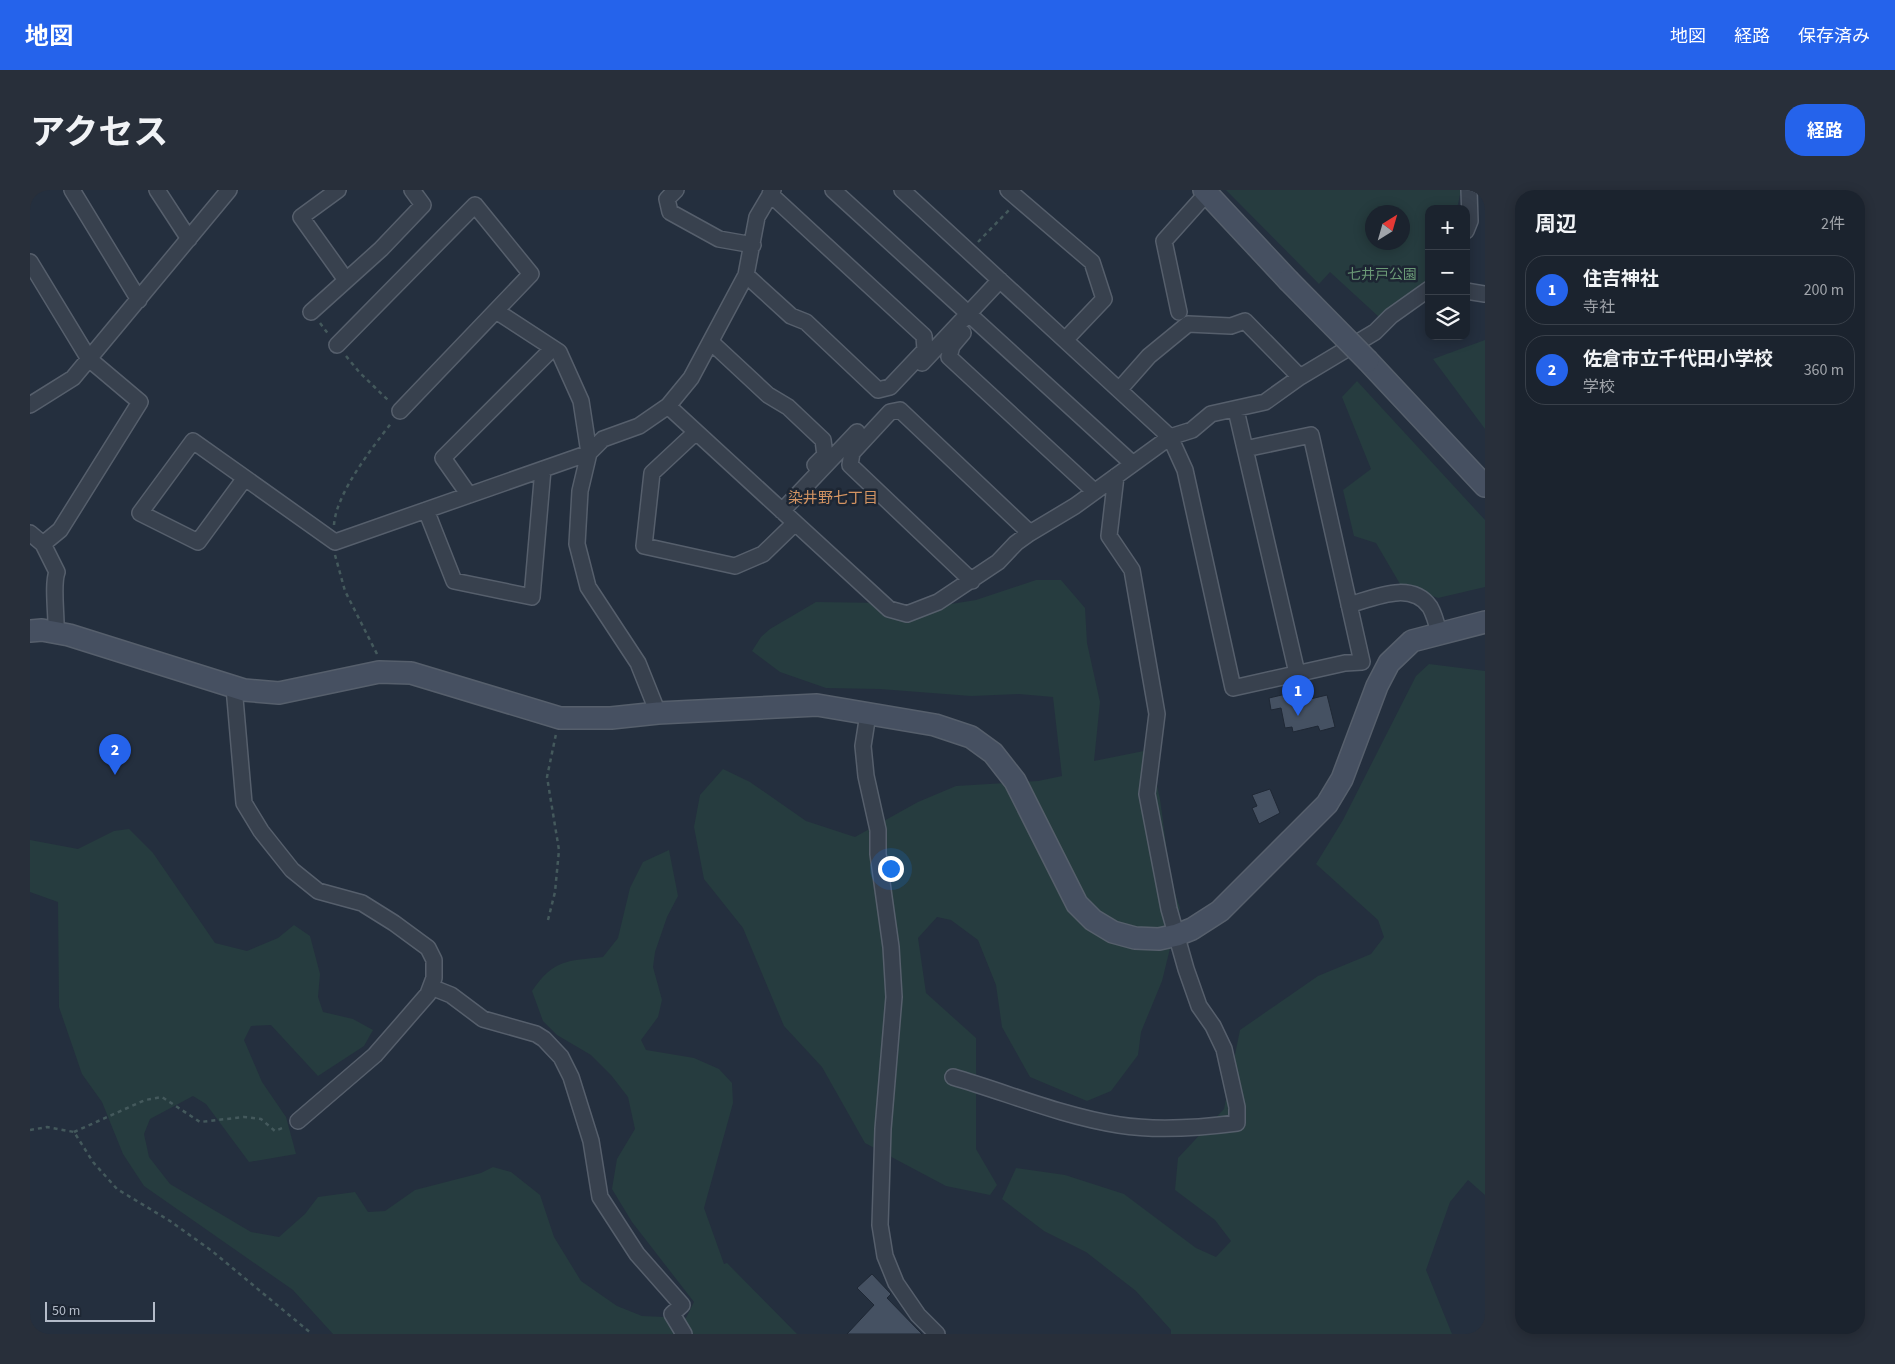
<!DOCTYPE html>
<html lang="ja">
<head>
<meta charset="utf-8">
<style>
  body { margin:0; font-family:"Source Sans 3","Noto Sans JP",sans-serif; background:#282f3a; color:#f1f3f6 }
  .controls { position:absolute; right:15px; top:15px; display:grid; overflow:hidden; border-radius:10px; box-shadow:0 2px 12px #0003 }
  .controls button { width:45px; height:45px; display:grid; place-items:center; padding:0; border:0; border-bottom:1px solid #39404a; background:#1b232e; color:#f1f3f6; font:25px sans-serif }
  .compass { position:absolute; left:1335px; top:15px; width:45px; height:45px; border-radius:50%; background:#1b232e; box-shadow:0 2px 12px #0003; rotate:37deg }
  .scale { position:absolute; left:15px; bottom:12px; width:110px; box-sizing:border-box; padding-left:5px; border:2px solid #b4bcc9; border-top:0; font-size:14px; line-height:18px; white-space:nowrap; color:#b4bcc9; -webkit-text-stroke:4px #1d2633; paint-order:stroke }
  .you { position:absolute; left:860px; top:678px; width:18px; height:18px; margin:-12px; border:4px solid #fff; border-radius:50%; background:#1a73e8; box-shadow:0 0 0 8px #1a73e833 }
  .badge { display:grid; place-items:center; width:32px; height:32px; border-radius:50%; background:#2563eb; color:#fff; font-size:16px; font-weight:700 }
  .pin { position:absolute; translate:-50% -41px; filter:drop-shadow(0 1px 2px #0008) }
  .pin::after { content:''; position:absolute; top:26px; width:18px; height:15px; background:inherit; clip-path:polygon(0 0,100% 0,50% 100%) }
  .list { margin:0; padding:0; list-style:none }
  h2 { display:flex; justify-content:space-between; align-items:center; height:65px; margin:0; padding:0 20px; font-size:21px }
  h2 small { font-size:16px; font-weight:400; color:#a0a4aa }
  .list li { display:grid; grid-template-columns:32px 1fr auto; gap:15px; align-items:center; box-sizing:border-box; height:70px; margin:0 10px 10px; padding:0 10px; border:1px solid #39404a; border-radius:20px }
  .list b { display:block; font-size:19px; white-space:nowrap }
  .list p { margin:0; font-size:16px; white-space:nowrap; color:#a0a4aa }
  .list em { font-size:16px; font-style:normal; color:#a0a4aa }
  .icon { flex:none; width:28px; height:28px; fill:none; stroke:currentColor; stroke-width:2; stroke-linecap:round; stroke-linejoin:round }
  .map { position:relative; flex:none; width:1455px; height:1144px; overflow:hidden; border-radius:20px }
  header { display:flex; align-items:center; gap:30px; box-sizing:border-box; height:70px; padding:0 25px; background:#2563eb; color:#fff }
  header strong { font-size:24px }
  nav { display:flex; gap:28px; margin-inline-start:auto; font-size:18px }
  .intro { display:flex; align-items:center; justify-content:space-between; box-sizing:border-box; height:120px; padding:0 30px }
  h1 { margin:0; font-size:35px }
  .button { padding:12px 22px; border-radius:20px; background:#2563eb; color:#fff; font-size:18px; font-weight:700 }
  main { display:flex; gap:30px; padding:0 30px }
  aside { flex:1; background:#1b232e; border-radius:20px; box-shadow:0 2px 12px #0003 }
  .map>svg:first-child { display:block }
  .green { fill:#263c3f; fill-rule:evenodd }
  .building { fill:#455162; stroke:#1f2835 }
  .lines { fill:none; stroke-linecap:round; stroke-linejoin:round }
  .street-casing { stroke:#565f6c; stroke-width:18 }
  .secondary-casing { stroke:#565f6c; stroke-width:24 }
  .path { stroke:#44595c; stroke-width:2.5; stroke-dasharray:4 4; stroke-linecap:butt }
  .street { stroke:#38414e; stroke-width:15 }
  .secondary { stroke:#465061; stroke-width:21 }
  .secondary-bridge-casing { stroke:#565f6c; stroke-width:24; stroke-linecap:butt }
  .secondary-bridge { stroke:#465061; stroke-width:21 }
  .labels { text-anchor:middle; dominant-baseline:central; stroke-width:5; stroke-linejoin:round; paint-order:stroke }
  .park-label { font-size:14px; fill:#6b9a76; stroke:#1d2633 }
  .neighbourhood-label { font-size:15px; fill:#d59563; stroke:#1d2633 }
</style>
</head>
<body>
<header>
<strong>地図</strong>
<nav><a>地図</a><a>経路</a><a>保存済み</a></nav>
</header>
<div class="intro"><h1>アクセス</h1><a class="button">経路</a></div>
<main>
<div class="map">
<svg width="1455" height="1144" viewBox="0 0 1455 1144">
  <rect width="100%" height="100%" fill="#242f3e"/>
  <!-- green -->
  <path class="green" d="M1196,0H1431L1427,19H1399V93L1349,127L1300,82L1289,94ZM1342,22H1372V52H1342Z
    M1455,150V239L1403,169Z
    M1327,191L1455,330V397L1408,408L1370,394L1346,353L1324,346L1313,300L1341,279L1312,207Z
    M1006,390H1031L1055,418L1057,453L1070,512L1064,571L1119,560L1130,609L1141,692L1150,718L1132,791L1111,842L1108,865L1081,901L1057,911L1000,887L972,837L966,795L948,750L921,730L907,727L888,748L896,803L946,848V959L967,995L960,1005L916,996L835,953L792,877L754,836L713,738L674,689L664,637L670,605L693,579L720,592L776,631L825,647L888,612L926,596L1008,591L1032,586L1023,507L989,504L941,506L850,499L796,498L750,482L722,461L731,447L740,439L786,412L854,413L890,419L946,410Z
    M1399,474L1455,481V1005L1438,990L1420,1012L1396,1080L1422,1144H1141V1140L1106,1101L1056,1062L1014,1041L972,1009L986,978L1035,985L1094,1004L1166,1058L1186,1067L1201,1051L1185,1030L1145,1000L1148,968L1194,919L1210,840L1288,786L1341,764L1354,747L1348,730L1286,674L1313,630L1386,486Z
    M99,639L123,663L185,753L217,761L248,748L264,735L280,746L290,784L288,807L293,822L323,829L343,840L334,856L288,886L241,835L221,836L214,850L232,892L256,927L266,964L219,972L176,914L163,906L120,929L114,944L119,967L140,994L221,1042L249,1047L275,1024L288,1007L325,1002L338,1022L355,1021L385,1000L451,983L463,977L481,982L510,1005L524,1047L551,1091L587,1116L612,1126L656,1128L664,1112L602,1032L582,999L587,969L605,939L598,907L581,885L561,865L527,845L513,831L502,801C524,769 537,771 573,767L588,748L600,698L613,672L639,660L648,706L637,727L625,762L623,777L632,810L628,827L611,850L616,860L664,868L689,879L702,893L703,913L674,1018L694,1074L697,1073L767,1144H303L263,1100L114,996L93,964L72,912L52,884L29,817L28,712L0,702V650L48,659L84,641Z"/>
  <!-- building -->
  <path class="building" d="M1269,501L1272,511L1297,505L1305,537L1290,541L1288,536L1263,542L1262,537L1255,538L1251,518L1241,520L1239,508Z
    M1240,599L1250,623L1229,634L1222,618L1227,616L1222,605Z
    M842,1084L861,1104L857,1108L892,1144H817L844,1115L827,1098Z"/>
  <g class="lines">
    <defs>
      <path id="street" d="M42,0L109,110
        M127,0L159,49
        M308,0L271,27L316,90
        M646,0L637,9L640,22L689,49L723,55
        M803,0L1103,274
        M872,0L1140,247L1155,280L1203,498L1315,473L1332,472L1281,245L1215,259
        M978,0L1062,72L1074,109L1035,150
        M1436,41L1440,31L1439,0
        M0,72L59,169L110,212L30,340L13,354
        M716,85L761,126L776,132L848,200L860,197L895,160L894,146L740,4
        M1436,101L1455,104
        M281,122L351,59L393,15L382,0
        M1149,122L1134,51L1177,3
        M933,143L922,156L919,167L1064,301
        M681,152L738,205L758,217L793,250L795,265L785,275
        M307,155L445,15L501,84L370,221
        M892,173L970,90
        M1089,200L1119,166L1158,134L1201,136L1215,131L1270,187
        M0,215L43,188L199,0
        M638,216L859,419L877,424L908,412L968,372L986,353L1000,343L1045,316L1140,247L1162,240L1181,224L1235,212L1270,187L1345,142L1361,126L1399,99
        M1206,220L1267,483
        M666,242L622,283L614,356L705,376L733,364L765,333
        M215,288L168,352L110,323L163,251L305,352L559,263L551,211L529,162L466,121
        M439,305L413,268L523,158
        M396,320L424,391L502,407L513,279
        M752,321L827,242
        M0,343L13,354L27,382C22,395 27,427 26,443
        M942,391L820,275L822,263L860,222L870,220L1000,343
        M1319,415C1344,408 1381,390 1400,417C1404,424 1407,435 1409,443
        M204,497L214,613L231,641L262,680L288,701L332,713L364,733L398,758L404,770V788L398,804L345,865L268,931
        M628,523L608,473L558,397L547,354L550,301L559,263L573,249L609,236L638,216L661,188L716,85L727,27L743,0
        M838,524L833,556L836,586L848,640V664L861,757L864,807L853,939L850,1035L855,1066L866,1093L888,1125L907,1144
        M401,797L421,805L453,829L506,844L514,849L531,867L541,887L561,951L570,1007L607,1064L652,1115L642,1124L654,1144
        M923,887C978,903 1032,926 1089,935C1127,941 1169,938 1207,933V917L1194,859L1183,836L1169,816L1156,779L1139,719L1117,604L1127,524L1102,380L1079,346L1086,286"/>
      <path id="secondary" d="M1174,0L1258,90
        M1338,171L1455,296
        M0,441L12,440L39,445L214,500L249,503L349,482L381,483L530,528H581L628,523L787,515L905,535L941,547L963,563L985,591L1047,714L1063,730L1083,742L1105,748L1129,749L1147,745L1162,739L1190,721L1297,614L1312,589L1347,496L1359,473L1382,451L1455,432"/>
    </defs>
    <!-- street casing -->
    <use href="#street" class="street-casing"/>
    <!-- secondary casing -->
    <use href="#secondary" class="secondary-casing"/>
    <!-- path -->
    <path class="path" d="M948,52L979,20
      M290,133L299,145
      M316,166L330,183L359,211
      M304,335C306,303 343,257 362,232
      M305,365L315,401L348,466
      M518,730L525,702L529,660L517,587L526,544
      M0,940L17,937L44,942L63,972L87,999L140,1031L182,1061L282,1144
      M44,942L115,910L132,907L170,932L214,927L231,929L245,941L255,937
      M1451,1144L1455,1134"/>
    <!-- street -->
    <use href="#street" class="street"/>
    <!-- secondary -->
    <use href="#secondary" class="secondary"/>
    <defs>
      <path id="secondary-bridge" d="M1258,90L1338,171"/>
    </defs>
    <!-- secondary-bridge casing -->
    <use href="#secondary-bridge" class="secondary-bridge-casing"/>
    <!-- secondary-bridge -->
    <use href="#secondary-bridge" class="secondary-bridge"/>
  </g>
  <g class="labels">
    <!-- park labels -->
    <g class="park-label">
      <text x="1352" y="85">七井戸公園</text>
    </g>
    <!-- neighbourhood labels -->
    <g class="neighbourhood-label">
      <text x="803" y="308">染井野七丁目</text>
    </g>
  </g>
</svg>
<div class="controls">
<button>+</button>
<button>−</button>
<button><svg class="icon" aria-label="layers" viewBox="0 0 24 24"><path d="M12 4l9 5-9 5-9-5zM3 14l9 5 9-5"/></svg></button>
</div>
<svg class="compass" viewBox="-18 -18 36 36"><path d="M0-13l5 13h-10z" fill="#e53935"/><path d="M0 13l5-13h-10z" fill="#a0a4aa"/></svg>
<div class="scale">50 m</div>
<div class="you"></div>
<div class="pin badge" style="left:1268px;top:526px">1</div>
<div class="pin badge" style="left:85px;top:585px">2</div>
</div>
<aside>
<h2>周辺<small>2件</small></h2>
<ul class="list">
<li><span class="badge">1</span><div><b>住吉神社</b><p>寺社</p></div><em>200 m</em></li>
<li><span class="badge">2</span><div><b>佐倉市立千代田小学校</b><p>学校</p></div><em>360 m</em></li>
</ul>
</aside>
</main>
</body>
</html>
